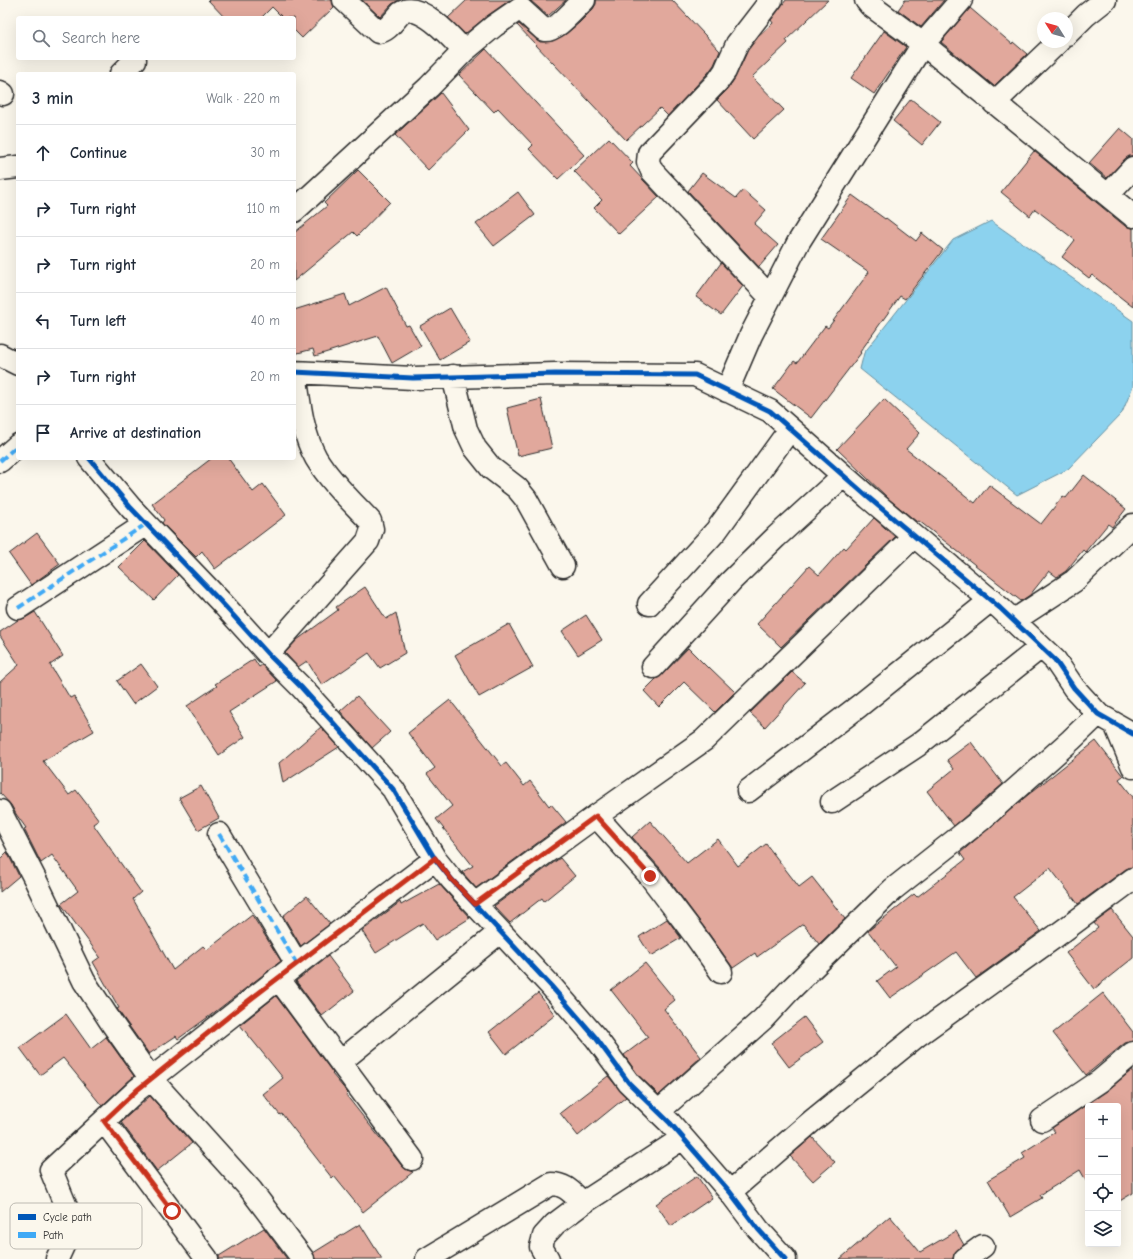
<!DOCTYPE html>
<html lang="en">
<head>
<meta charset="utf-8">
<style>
  body { margin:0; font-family:"Comic Neue",sans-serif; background:#f2f2f3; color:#1f2937 }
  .controls { position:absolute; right:12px; bottom:12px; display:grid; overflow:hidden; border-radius:4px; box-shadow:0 4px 16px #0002 }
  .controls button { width:36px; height:36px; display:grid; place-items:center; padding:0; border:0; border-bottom:1px solid #e0e1e3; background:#fff; color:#1f2937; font:20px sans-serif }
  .compass { position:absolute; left:1037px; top:12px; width:36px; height:36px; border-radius:50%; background:#fff; box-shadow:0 4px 16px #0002; rotate:307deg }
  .stop { position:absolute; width:12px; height:12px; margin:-9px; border:3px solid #c8321e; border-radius:50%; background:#fff }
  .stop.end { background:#c8321e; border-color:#fff; box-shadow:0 1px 4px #0008 }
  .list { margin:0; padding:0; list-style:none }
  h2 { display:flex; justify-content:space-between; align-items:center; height:52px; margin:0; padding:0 16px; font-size:17px }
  h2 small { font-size:13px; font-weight:400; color:#747a83 }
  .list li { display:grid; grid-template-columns:26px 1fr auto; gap:12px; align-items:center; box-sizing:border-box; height:56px; padding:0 16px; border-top:1px solid #e0e1e3 }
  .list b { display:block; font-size:15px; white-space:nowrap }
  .list em { font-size:13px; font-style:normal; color:#747a83 }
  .icon { flex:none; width:22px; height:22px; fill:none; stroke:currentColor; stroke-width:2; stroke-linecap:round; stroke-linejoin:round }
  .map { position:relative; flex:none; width:1133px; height:1259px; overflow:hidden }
  .search { position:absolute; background:#fff; box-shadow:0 4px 16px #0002; left:16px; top:16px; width:280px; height:44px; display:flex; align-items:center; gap:10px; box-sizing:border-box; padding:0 14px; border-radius:4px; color:#747a83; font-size:15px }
  .panel { position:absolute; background:#fff; box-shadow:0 4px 16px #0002; left:16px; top:72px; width:280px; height:388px; border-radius:4px }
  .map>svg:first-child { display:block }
  .water { fill:#8cd2ee; stroke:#658fa0 }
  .building { fill:#e1a89c; stroke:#2b2b2b }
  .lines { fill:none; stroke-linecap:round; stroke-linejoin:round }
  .minor-casing { stroke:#2b2b2b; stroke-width:25 }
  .minor { stroke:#fbf7ec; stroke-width:22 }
  .quiet { stroke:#3fa9f5; stroke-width:4; stroke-dasharray:8 4; stroke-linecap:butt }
  .cycleway-casing { stroke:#fbf7ec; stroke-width:8 }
  .cycleway { stroke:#0057b8; stroke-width:5 }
  .route { stroke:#c8321e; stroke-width:5 }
  .key { fill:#fbf7ec; stroke:#bdbab2; stroke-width:1 }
  .key-label { font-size:11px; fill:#2b2b2b }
</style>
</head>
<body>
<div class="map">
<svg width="1133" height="1259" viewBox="0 0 1133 1259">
  <rect width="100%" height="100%" fill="#fbf7ec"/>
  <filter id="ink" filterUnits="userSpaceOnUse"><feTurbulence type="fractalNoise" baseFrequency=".025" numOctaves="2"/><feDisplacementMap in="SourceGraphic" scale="8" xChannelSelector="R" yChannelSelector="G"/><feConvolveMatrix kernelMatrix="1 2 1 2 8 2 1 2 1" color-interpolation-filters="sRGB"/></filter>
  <g filter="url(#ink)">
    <!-- water -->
    <path class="water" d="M991,221L1133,321V386L1122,413L1068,469L1017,495L860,369L864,353L953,240Z"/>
    <!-- building -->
    <path class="building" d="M208,0H332L334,7L302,38L294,30V18H283L272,7L261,18H225Z
      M362,0H400L392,4L380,17Z
      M467,0H510L487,16L465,34L448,18Z
      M530,0H566L548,16Z
      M596,0H672L720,51L714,65L708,73L668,116L660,108L626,140L517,25L519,24L540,42L553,41L566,34L579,23L593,9L596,4Z
      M786,0H828L786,40L788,43L752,77L784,110L753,139L717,100L727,90L735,78L748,50L758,37L773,23L771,20Z
      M905,0H944L921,27L898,10Z
      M970,8L1012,44L1013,42L1027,54L994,86L941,42Z
      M884,31L906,47L874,94L851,78Z
      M486,49L584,155L558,179L529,149L533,145L498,108L494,112L459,75Z
      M441,93L469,130L428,170L395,135Z
      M911,99L940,122L922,145L893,121Z
      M1120,128L1133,139V156H1129L1124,160L1107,178L1089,163Z
      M609,138L633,163L630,166L659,197L619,234L594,208L602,200L574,171Z
      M1034,151L1125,226L1133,228V307L1092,275L1089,278L1062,257L1075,240L1035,209L1030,216L1001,192Z
      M358,170L390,202L357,236L353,232L294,281V233L327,206L324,203Z
      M702,173L736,198L743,190L766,210L754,224L778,245L759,267L688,191Z
      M518,192L535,215L494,246L476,224Z
      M852,195L885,219L886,218L916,241L922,233L943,250L905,299L900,296L860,352L861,353L811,418L773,389L794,361L797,363L825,326L828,328L869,272L821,239Z
      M721,263L743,286L721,315L696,297Z
      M386,287L406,326L409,325L421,346L392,363L378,336L315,356L313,349L294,354V310L345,294L349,306Z
      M450,308L470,342L440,360L420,326Z
      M541,399L552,448L518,456L507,408Z
      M884,399L920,433L906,449L975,503L989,485L1041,524L1063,496L1066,498L1084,475L1126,509L1112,527L1108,524L1085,552L1083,550L1066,571L1057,577L1049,571L1030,595L1021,601L919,521L917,522L890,500L837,449Z
      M212,458H228L253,492L263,484L286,515L215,569L202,551L196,557L162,523L164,520L152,504Z
      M874,518L895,537L781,647L757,624L809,566L819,575L844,547L846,549Z
      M37,533L60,564L31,585L9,554Z
      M145,541L178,575L154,600L119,567Z
      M365,587L386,619L396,613L405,653L380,668L369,653L322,685L307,661L298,667L285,653L297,640L338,610L336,607Z
      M35,612L63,656L50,665L70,698L74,696L94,731L43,761L69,795L76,790L99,820L93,824L141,892L133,899L173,970L203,946L207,950L252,915L281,961L211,1015L178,1039L176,1036L149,1054L117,1009L119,1008L93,962L100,957L61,904L78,891L52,855L41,863L24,829L26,828L16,814L11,805L0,793V682L19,665L0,636V632L18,620L25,618Z
      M586,615L602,640L578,655L562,631Z
      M509,624L533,667L479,697L455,655Z
      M688,648L708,668L709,667L735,692L715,712L684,682L659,707L644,691L656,679L662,675Z
      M254,659L259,667L262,665L277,681L229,712L245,737L219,755L187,706L217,686L215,684Z
      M141,664L157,686L133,704L117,681Z
      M792,672L805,683L765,727L750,713Z
      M357,696L390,732L372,748L340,711Z
      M450,700L502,766L506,763L524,786L530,781L549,806L551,804L566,822L476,888L462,872L473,866L436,819L452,806L427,774L435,768L408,733Z
      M321,727L339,747L283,783L279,763Z
      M1096,741L1123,776L1119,779L1133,797V867L1126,869L1078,904L1050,868L1013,897L1041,931L976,978L956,952L890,998L877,981L896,967L868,931L914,894L917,897L965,860L960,853L1024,798Z
      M971,742L1003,784L954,826L927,791L954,769L947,760Z
      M201,786L219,818L198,830L179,798Z
      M650,821L687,863L718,839L738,866L766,844L799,887L812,877L845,919L819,944L803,924L757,957L755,953L733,968L704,927L660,868L632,837Z
      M7,852L19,876L0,892V859Z
      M560,858L575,876L544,901L542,898L510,923L494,906Z
      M439,884L470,918L435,940L423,923L376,953L362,931L400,902L401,905Z
      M307,896L330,924L301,946L283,916Z
      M1112,910L1133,936V958L1094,989L1066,953L1098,928L1094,923Z
      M667,919L681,938L651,956L639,937Z
      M328,956L354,991L322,1016L296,981Z
      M645,963L675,1000L664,1009L701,1057L659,1095L638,1075L624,1055L648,1037L611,990Z
      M538,993L555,1015L506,1054L489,1032Z
      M1103,993L1133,1032V1041L1125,1043L1086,1075L1053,1033Z
      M276,996L333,1073L332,1074L348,1093L346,1095L402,1166L407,1170L413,1172L363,1212L334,1176L332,1178L282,1114L280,1115L263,1094L283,1078L240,1025Z
      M66,1014L91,1049L106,1037L134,1076L102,1106L63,1058L40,1075L20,1048Z
      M804,1017L823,1042L789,1067L771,1043Z
      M1133,1069V1193L1118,1202V1106H1088V1184L1080,1170L1040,1195L1042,1198L1010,1217L988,1180L1025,1158L1022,1153L1055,1132L1052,1128L1107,1091Z
      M608,1076L626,1097L578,1136L560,1113Z
      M150,1096L192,1143L157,1171L121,1122Z
      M812,1137L835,1162L813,1181L790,1156Z
      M697,1176L712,1198L671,1226L656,1204Z
      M890,1216L920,1252L956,1231L964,1245L954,1254L953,1259H840Z
      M360,1224L382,1259H315L313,1253Z
      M264,1228L287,1259H219V1256Z"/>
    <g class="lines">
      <defs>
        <path id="minor" d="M344,0L378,32C388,31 394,20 401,13C419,0 453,39 464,51
          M866,0L870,5L923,44L1133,216
          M1067,34L1086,15L1105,0
          M121,74L135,60
          M0,92L3,94
          M994,103L1058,42
          M0,169L18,167
          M1108,195L1133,168
          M294,211L429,87L464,51L494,26L520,8L544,30C556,32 574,9 584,0
          M770,297L652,171L648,162L649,153L718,81L725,71L737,44L771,0
          M0,355L18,364
          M294,372L413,378L555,374L695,375L770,411L869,498L1000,608L1055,660L1074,688L1098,714L1133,734
          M453,376L466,429L475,448L491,468L517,488L526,499L563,566
          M727,391L751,335L798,243L923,44L961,0
          M89,458L131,508L221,602L268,654L301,687L393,789L435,859L452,880L551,986L596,1038L629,1083L670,1123L730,1192L758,1229L785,1259
          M0,461L18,445
          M649,604L716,531L790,429
          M18,608L146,524
          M1013,621L1074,581L1133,525
          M268,654L368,541L372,529L370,521C353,503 329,480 316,458C302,433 299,401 295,372
          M653,667L731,581L776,537L843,476
          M1115,724L1133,767
          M748,791L859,706L991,600
          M832,802L918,745L1041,647
          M0,811L35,879L84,981L113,1025L151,1079L251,1190L303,1259
          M596,816L650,876L694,934L721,972
          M219,834L297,964
          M475,904L596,816L704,740L914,536
          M278,978L412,1159
          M340,1062L500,932
          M658,1112L763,1019L789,991L892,890L982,819L1071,740L1098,714
          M1042,1120L1100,1081L1133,1053
          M104,1121L207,1259
          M730,1192L812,1121L918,1035L1056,936L1133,879
          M57,1259L73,1224L51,1170L137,1090L297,964L435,859
          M427,1259L551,1184C566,1184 572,1193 583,1203
          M548,1259L541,1247L544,1236L555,1224L583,1203L683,1138
          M965,1259L983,1246"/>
      </defs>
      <!-- minor casing -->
      <use href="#minor" class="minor-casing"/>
      <!-- minor -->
      <use href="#minor" class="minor"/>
      <!-- quiet -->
      <path class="quiet" d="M0,461L18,445
        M18,608L146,524
        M219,834L297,964"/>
      <defs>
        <path id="cycleway" d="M294,372L413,378L555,374L695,375L770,411L869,498L1000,608L1055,660L1074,688L1098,714L1133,734
          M89,458L131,508L221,602L268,654L301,687L393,789L435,859L452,880L551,986L596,1038L629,1083L670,1123L730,1192L758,1229L785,1259"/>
      </defs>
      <!-- cycleway casing -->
      <use href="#cycleway" class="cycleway-casing"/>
      <!-- cycleway -->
      <use href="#cycleway" class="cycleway"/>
    </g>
  </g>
  <g class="lines" filter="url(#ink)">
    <!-- route -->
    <path class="route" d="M172,1211L104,1121L137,1090L243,1005L435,858L452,880L475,904L596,816L650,876"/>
  </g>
  <!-- legend -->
  <rect x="10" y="1203" width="132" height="46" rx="6" class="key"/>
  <rect x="18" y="1214" width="18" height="6" fill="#0057b8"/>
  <rect x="18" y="1232" width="18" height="6" fill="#3fa9f5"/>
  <g class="key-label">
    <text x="43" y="1221">Cycle path</text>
    <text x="43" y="1239">Path</text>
  </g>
</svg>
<div class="controls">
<button>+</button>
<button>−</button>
<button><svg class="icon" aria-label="locate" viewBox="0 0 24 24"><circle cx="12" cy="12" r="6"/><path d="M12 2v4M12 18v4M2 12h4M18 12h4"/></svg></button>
<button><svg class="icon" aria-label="layers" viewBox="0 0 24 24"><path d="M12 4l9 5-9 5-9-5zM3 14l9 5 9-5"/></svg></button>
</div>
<svg class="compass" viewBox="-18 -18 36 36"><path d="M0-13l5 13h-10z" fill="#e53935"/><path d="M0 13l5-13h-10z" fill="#747a83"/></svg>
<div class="stop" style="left:172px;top:1211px"></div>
<div class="stop end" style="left:650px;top:876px"></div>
<div class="search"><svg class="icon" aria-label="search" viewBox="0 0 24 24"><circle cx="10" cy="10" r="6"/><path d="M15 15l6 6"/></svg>Search here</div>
<section class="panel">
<h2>3 min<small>Walk · 220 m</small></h2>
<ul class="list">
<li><svg class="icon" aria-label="ahead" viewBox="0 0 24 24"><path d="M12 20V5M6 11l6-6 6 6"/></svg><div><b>Continue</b></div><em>30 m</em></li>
<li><svg class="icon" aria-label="right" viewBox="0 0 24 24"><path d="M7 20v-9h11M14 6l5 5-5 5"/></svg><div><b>Turn right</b></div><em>110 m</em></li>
<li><svg class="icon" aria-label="right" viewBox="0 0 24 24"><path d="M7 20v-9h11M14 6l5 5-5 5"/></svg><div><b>Turn right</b></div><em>20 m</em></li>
<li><svg class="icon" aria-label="left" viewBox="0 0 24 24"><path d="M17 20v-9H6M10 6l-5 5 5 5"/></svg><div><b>Turn left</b></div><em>40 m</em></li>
<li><svg class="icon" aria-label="right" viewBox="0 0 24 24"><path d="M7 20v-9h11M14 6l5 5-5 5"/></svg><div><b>Turn right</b></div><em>20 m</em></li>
<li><svg class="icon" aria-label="arrive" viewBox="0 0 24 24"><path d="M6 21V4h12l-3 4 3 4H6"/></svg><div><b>Arrive at destination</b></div></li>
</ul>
</section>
</div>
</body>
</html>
